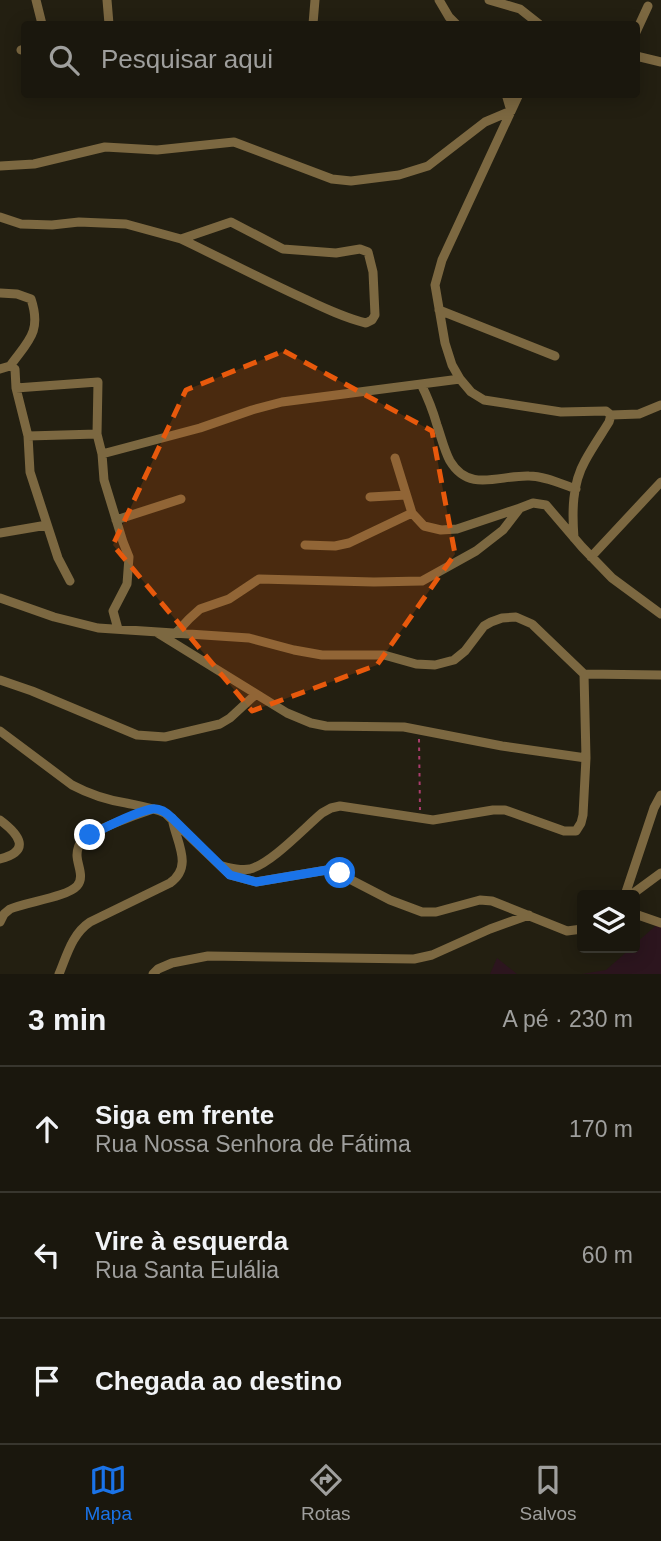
<!DOCTYPE html>
<html lang="pt">
<head>
<meta charset="utf-8">
<style>
  body { margin:0; font-family:Helvetica,sans-serif; background:#232016; color:#f1f3f6 }
  .controls { position:absolute; right:21px; bottom:21px; display:grid; overflow:hidden; border-radius:7px; box-shadow:0 4px 18px #0003 }
  .controls button { width:63px; height:63px; display:grid; place-items:center; padding:0; border:0; border-bottom:2px solid #38362e; background:#1a170d; color:#f1f3f6; font:35px sans-serif }
  .stop { position:absolute; width:21px; height:21px; margin:-16px; border:5px solid #1a73e8; border-radius:50%; background:#fff }
  .stop.end { background:#1a73e8; border-color:#fff; box-shadow:0 2px 7px #0008 }
  .list { margin:0; padding:0; list-style:none }
  h2 { display:flex; justify-content:space-between; align-items:center; height:91px; margin:0; padding:0 28px; font-size:30px }
  h2 small { font-size:23px; font-weight:400; color:#9f9f9d }
  .list li { display:grid; grid-template-columns:46px 1fr auto; gap:21px; align-items:center; box-sizing:border-box; height:126px; padding:0 28px; border-top:2px solid #38362e }
  .list b { display:block; font-size:26px; white-space:nowrap }
  .list p { margin:0; font-size:23px; white-space:nowrap; color:#9f9f9d }
  .list em { font-size:23px; font-style:normal; color:#9f9f9d }
  .icon { flex:none; width:38px; height:38px; fill:none; stroke:currentColor; stroke-width:2; stroke-linecap:round; stroke-linejoin:round }
  .map { position:relative; flex:none; width:661px; height:974px; overflow:hidden }
  .search { position:absolute; background:#1a170d; box-shadow:0 4px 18px #0003; left:21px; right:21px; top:21px; height:77px; display:flex; align-items:center; gap:18px; box-sizing:border-box; padding:0 24px; border-radius:7px; color:#9f9f9d; font-size:26px }
  .sheet { height:469px; background:#1a170d }
  nav { display:flex; justify-content:space-around; align-items:center; box-sizing:border-box; height:98px; border-top:2px solid #38362e; background:#1a170d; font-size:19px; color:#9f9f9d }
  nav a { display:grid; justify-items:center; gap:4px }
  nav .on { color:#1a73e8 }
  .map>svg:first-child { display:block }
  .green { fill:#2c151e }
  .lines { fill:none; stroke-linecap:round; stroke-linejoin:round }
  .path { stroke:#a93c6d; stroke-width:2; stroke-dasharray:3.5 5; stroke-linecap:butt }
  .minor { stroke:#7c6841; stroke-width:9 }
  .route { stroke:#1a73e8; stroke-width:9 }
  .marked { fill:#e8590c; fill-opacity:0.2; stroke:#e8590c; stroke-width:5; stroke-dasharray:14 9; stroke-linejoin:round }
</style>
</head>
<body>
<div class="map">
<svg width="661" height="974" viewBox="0 0 661 974">
  <rect width="100%" height="100%" fill="#231f11"/>
  <!-- green -->
  <path class="green" d="M661,921V974H582L606,970L631,948H635V944Z
    M497,958L517,974H490Z"/>
  <g class="lines">
    <!-- path -->
    <path class="path" d="M419,739L420,810"/>
    <!-- minor -->
    <path class="minor" d="M36,0L42,24
      M107,0L109,24
      M439,0L449,17L456,24
      M489,0L520,9L539,24
      M313,24L315,0
      M636,32L648,6
      M21,50L24,49
      M636,56L661,62
      M519,94L442,260L435,285L445,343L452,365L460,379L471,392L484,400L561,412L606,411L611,415L609,422C601,435 592,448 585,461C572,484 572,512 574,538
      M0,166L34,164L105,147L157,150L234,142L332,179L351,181L399,175L428,166L485,122L511,111L506,94
      M0,217L21,224L52,225L79,222L126,224L181,239L231,222L283,249L336,253L360,249L368,252L373,272L375,315L372,320L366,323C345,318 324,308 305,299C263,280 223,259 181,239
      M0,293L17,294L31,299C42,332 28,341 10,366
      M439,310L555,356
      M0,369L10,366L15,369L16,388
      M421,384C428,398 433,411 437,425C441,436 444,450 450,461C469,493 499,475 529,476C545,476 561,484 576,489
      M611,415L639,414L661,405
      M28,436L16,388L98,382L97,434L102,454L200,428L252,410L282,402L460,379
      M102,454L104,480L123,542L129,557L127,584L113,611L118,629
      M395,458L412,513L424,526L441,530L457,529L520,508
      M370,497L406,495
      M116,520L181,499
      M0,533L47,525
      M305,545L335,546L349,543L412,513
      M591,557L661,482
      M70,581L58,558L30,472L28,436L97,434
      M0,598L54,617L98,628L249,638L294,650L322,655H384L416,664L435,665L454,660L465,651L484,626L491,622L502,618L516,617L532,624L584,674L661,675
      M156,632L287,713L311,723L326,726L404,727L502,746L586,758
      M176,633L189,619L200,609L229,599L259,579L374,582L422,581L476,551L503,530L520,508L533,503L546,505L582,547L612,578L661,614
      M0,680L32,691L137,735L165,737L220,724L230,718L256,694
      M0,731L72,785C89,794 107,800 126,803C140,806 153,808 165,813L230,875L256,882L327,870L334,871L390,900L422,912H436L480,900L492,901L567,931L582,929
      M0,820C20,835 31,851 0,859
      M222,866C231,868 240,871 250,869C272,863 304,828 322,813L331,808L340,806L433,820L493,810H505L564,831H576L581,823L583,815L586,758L584,674
      M625,895L654,808L661,795
      M631,895L661,873
      M635,914L661,923
      M0,922L4,914L10,909C26,902 67,897 77,886C85,877 77,865 77,855C77,850 79,843 83,840C93,830 138,814 153,809
      M59,974C67,955 72,934 90,922L170,883C194,866 176,842 172,818
      M153,974L158,969L172,963L208,956L414,959L432,955L490,929L529,915"/>
  </g>
  <g class="lines">
    <!-- route -->
    <path class="route" d="M90,835C107,827 134,812 152,809C160,808 167,813 172,818L230,875L256,882L327,870L340,873"/>
  </g>
  <!-- marked area -->
  <path class="marked" d="M284,351L432,431L455,554L377,665L252,711L113,545L186,390Z"/>
</svg>
<div class="controls">
<button><svg class="icon" aria-label="layers" viewBox="0 0 24 24"><path d="M12 4l9 5-9 5-9-5zM3 14l9 5 9-5"/></svg></button>
</div>
<div class="stop" style="left:340px;top:873px"></div>
<div class="stop end" style="left:90px;top:835px"></div>
<div class="search"><svg class="icon" aria-label="search" viewBox="0 0 24 24"><circle cx="10" cy="10" r="6"/><path d="M15 15l6 6"/></svg>Pesquisar aqui</div>
</div>
<section class="sheet">
<h2>3 min<small>A pé · 230 m</small></h2>
<ul class="list">
<li><svg class="icon" aria-label="ahead" viewBox="0 0 24 24"><path d="M12 20V5M6 11l6-6 6 6"/></svg><div><b>Siga em frente</b><p>Rua Nossa Senhora de Fátima</p></div><em>170 m</em></li>
<li><svg class="icon" aria-label="left" viewBox="0 0 24 24"><path d="M17 20v-9H6M10 6l-5 5 5 5"/></svg><div><b>Vire à esquerda</b><p>Rua Santa Eulália</p></div><em>60 m</em></li>
<li><svg class="icon" aria-label="arrive" viewBox="0 0 24 24"><path d="M6 21V4h12l-3 4 3 4H6"/></svg><div><b>Chegada ao destino</b></div></li>
</ul>
</section>
<nav>
<a class="on"><svg class="icon" aria-label="map" viewBox="0 0 24 24"><path d="M3 6l6-2 6 2 6-2v14l-6 2-6-2-6 2zM9 4v14M15 6v14"/></svg>Mapa</a>
<a><svg class="icon" aria-label="directions" viewBox="0 0 24 24"><path d="M12 3l9 9-9 9-9-9zM9 14v-3h6M13 9l2 2-2 2"/></svg>Rotas</a>
<a><svg class="icon" aria-label="saved" viewBox="0 0 24 24"><path d="M7 4h10v16l-5-4-5 4z"/></svg>Salvos</a>
</nav>
</body>
</html>
